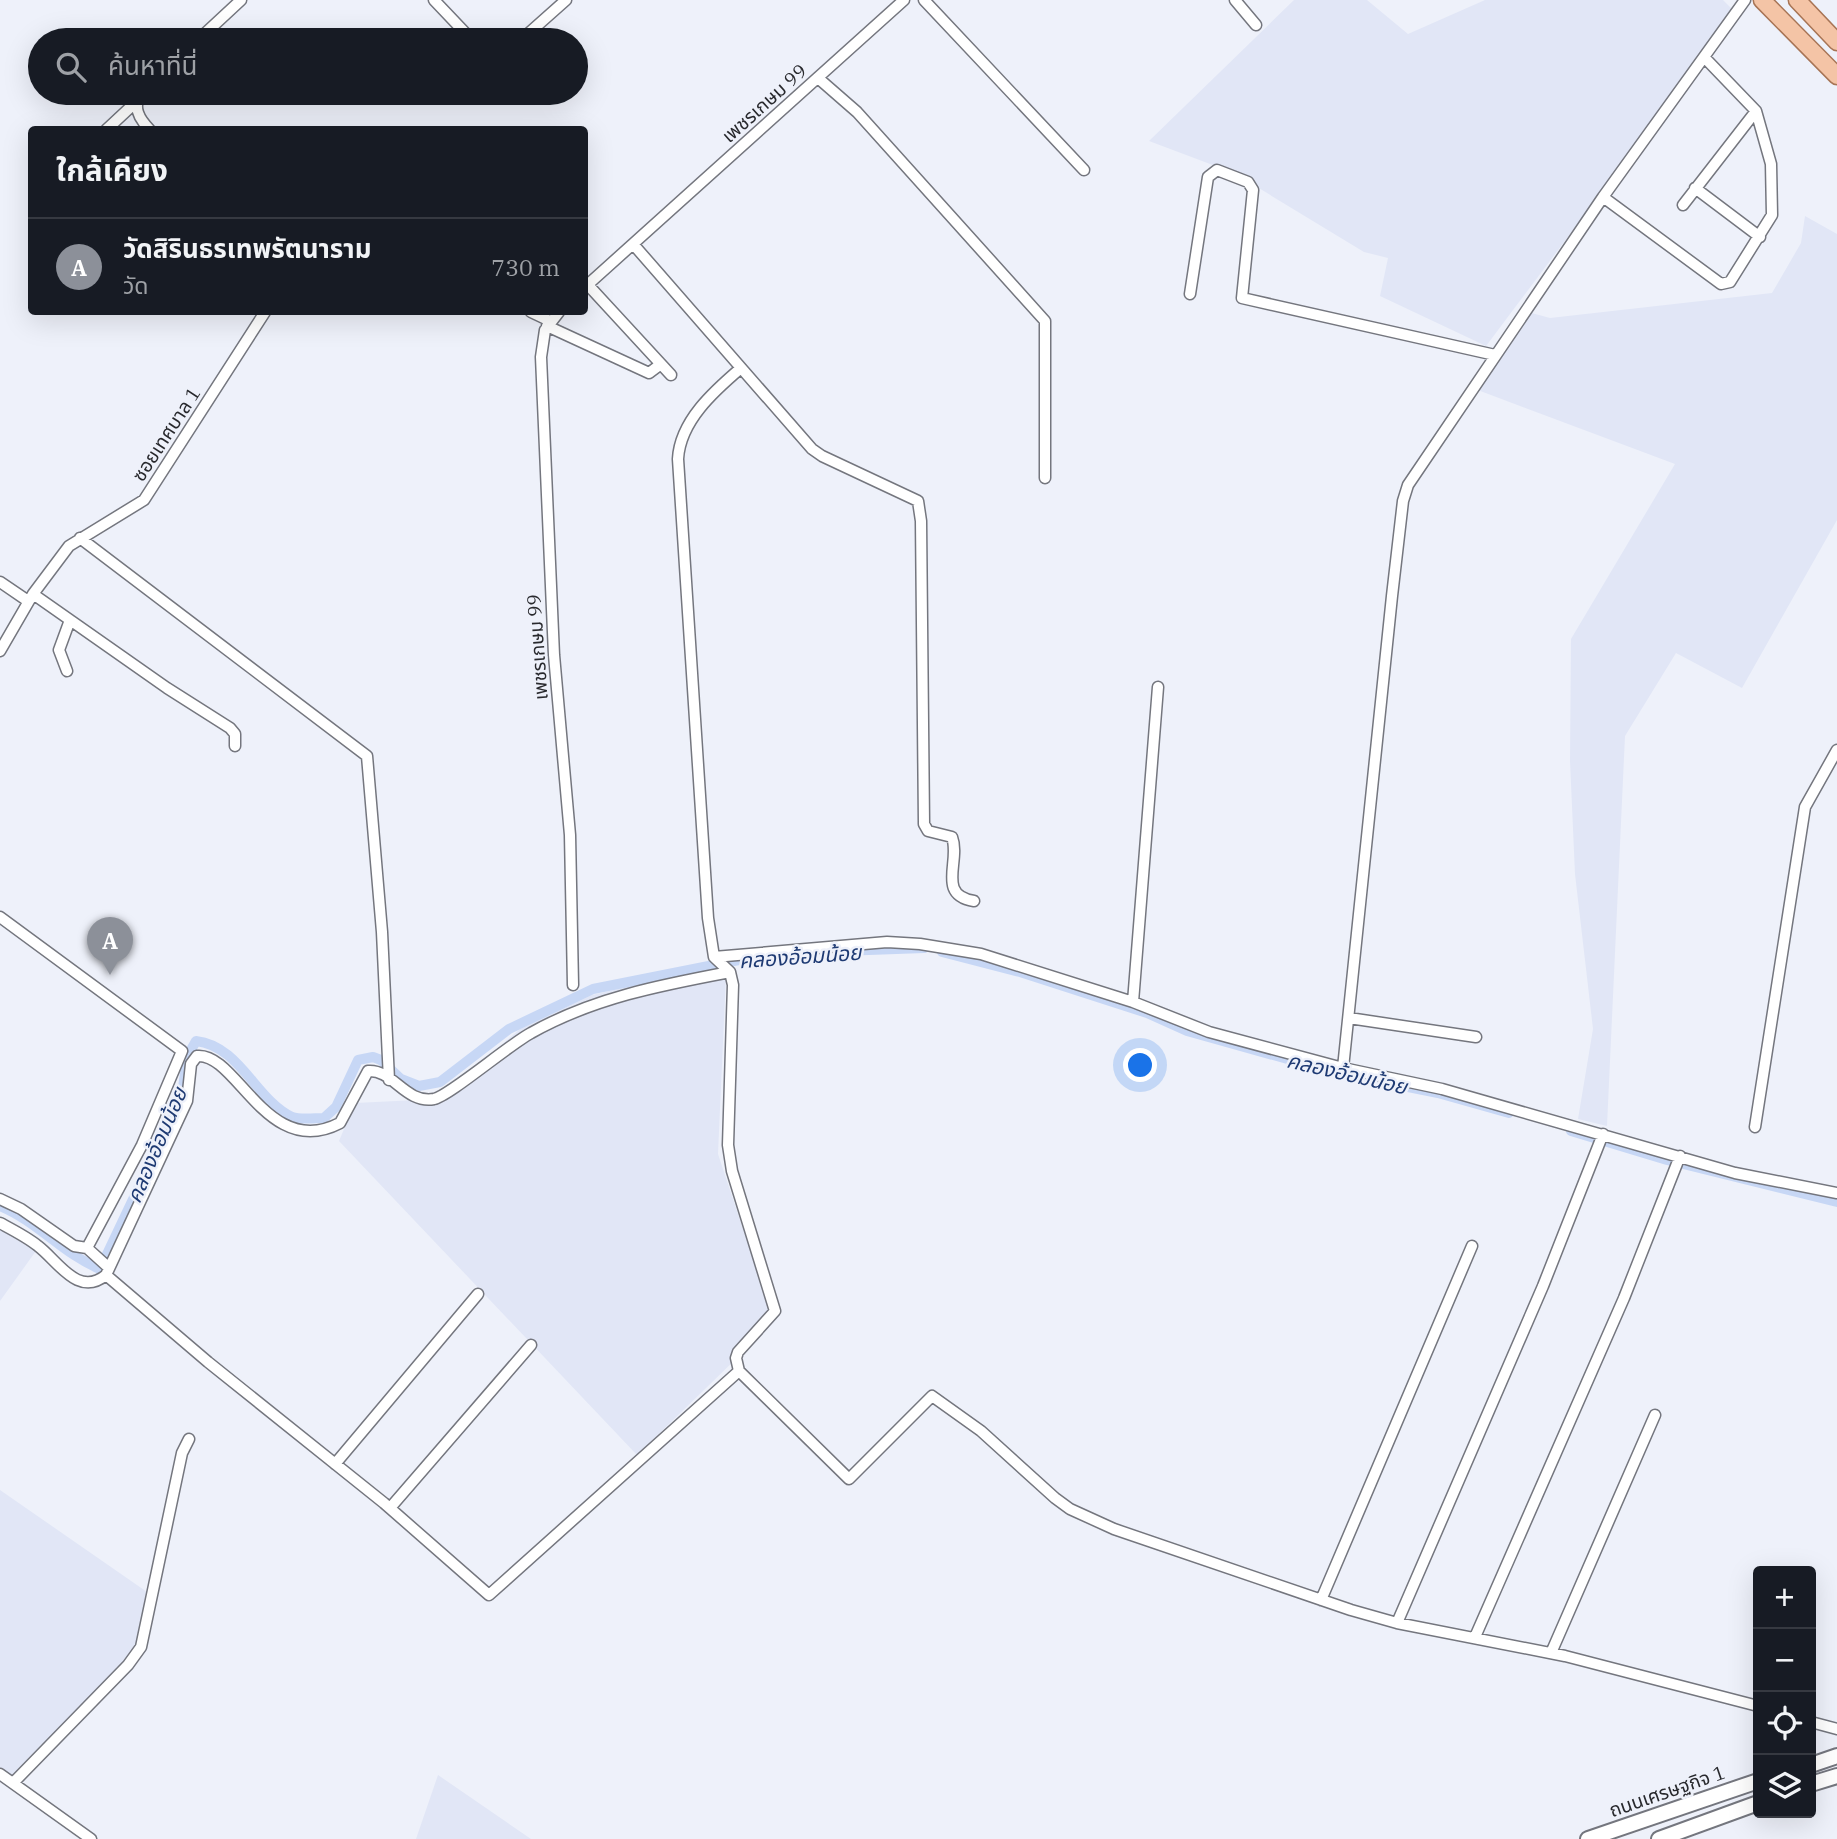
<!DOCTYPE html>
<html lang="th">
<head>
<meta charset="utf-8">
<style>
  body { margin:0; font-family:"IBM Plex Serif","Noto Sans Thai",serif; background:#20242c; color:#f1f3f6 }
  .controls { position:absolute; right:21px; bottom:21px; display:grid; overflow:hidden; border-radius:7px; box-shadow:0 7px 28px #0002 }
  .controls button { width:63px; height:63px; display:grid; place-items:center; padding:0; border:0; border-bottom:2px solid #363941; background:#171b24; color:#f1f3f6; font:35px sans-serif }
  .you { position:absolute; left:1141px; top:1066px; width:24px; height:24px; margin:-18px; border:5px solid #fff; border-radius:50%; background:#1a73e8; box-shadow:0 0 0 10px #1a73e833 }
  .badge { display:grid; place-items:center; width:46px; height:46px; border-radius:50%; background:#8c9099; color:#fff; font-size:23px; font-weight:700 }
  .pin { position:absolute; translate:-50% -58px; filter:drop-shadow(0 2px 4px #0008) }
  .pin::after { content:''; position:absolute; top:37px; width:24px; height:21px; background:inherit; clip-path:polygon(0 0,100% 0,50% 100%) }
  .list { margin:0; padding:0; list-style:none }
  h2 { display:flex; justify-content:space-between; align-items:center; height:91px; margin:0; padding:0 28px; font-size:30px }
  h2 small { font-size:23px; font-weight:400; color:#9ea1a6 }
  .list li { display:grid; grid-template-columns:46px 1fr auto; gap:21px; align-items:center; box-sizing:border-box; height:98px; padding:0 28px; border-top:2px solid #363941 }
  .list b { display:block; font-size:26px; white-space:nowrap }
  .list p { margin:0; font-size:23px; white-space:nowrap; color:#9ea1a6 }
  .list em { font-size:23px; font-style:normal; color:#9ea1a6 }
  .icon { flex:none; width:38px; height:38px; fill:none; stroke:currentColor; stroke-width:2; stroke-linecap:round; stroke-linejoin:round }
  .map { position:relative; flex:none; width:1837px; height:1839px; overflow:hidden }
  .search { position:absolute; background:#171b24; box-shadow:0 7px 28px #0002; left:28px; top:28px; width:560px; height:77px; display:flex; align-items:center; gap:18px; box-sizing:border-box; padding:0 24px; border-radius:38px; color:#9ea1a6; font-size:26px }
  .panel { position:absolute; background:#171b24; box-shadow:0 7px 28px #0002; left:28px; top:126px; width:560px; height:189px; border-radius:7px }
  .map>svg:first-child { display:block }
  .built { fill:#e1e6f6 }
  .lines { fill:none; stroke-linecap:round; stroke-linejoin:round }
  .canal { stroke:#c7d7f5; stroke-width:10 }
  .street-casing { stroke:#74767e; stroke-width:13 }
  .secondary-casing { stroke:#74767e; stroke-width:18 }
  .primary-casing { stroke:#a77455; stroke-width:19 }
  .street { stroke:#fff; stroke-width:10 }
  .secondary { stroke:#fff; stroke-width:14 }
  .primary { stroke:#f4c4a6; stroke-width:16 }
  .labels { text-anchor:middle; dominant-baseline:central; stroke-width:5; stroke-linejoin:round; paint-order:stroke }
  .street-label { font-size:19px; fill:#28292d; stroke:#eef1fa }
  .water-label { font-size:21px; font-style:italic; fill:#1e3a73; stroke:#eef1fa }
</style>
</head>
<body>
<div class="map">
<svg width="1837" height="1839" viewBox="0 0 1837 1839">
  <rect width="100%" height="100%" fill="#eef1fa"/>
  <!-- built -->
  <path class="built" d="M1294,0H1367L1408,34L1485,0H1723L1736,13L1486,346L1380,296L1388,258L1364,252L1234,173L1149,141Z
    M1805,216L1837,234V520L1742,688L1676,653L1625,736L1607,1126L1578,1119L1593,1029L1575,874L1570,761L1571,639L1675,464L1475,389L1528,312L1550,318L1772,293L1801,243Z
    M707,969L726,975L718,1154L774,1322L637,1455L339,1141L355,1103L438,1099L520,1029L592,995Z
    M0,1228L41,1244L0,1301Z
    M0,1490L147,1592L139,1643L124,1664L93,1701L48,1739L12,1778L0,1771Z
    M438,1775L531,1839H416Z"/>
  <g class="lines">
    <!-- canal -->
    <path class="canal" d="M841,951L924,948
      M942,952L1020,972L1147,1013L1187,1031L1334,1072L1438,1093L1509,1113
      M1571,1131L1667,1160L1837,1202
      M0,1206C37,1221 63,1254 100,1269L182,1096L187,1057L196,1041C240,1046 255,1099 292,1117C300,1120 315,1118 324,1118L336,1107L358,1060L373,1057L381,1060L401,1079L419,1086L440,1082L509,1029L593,989L749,958"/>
    <defs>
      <path id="street" d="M434,0L472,40
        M924,0L1084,170
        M1235,0L1256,25
        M198,40L241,0
        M521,40L566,0
        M818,78L857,112L1045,321V478
        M141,93C132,107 139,119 150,130
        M106,130L136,102
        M1695,188L1760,237
        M1603,197L1721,284L1730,282L1772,215L1771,164L1756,111L1704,57
        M1683,205L1756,111
        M633,244L812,449L822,456L918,501L921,521L924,824L928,831L952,837C961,861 936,895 974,901
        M588,285L671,375
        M584,288L904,0
        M1190,294L1208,177L1217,170L1248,182L1253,190L1242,298L1495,355
        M531,312L550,321
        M559,312L545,330L541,357L554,655L570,835L573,985
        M547,326L649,373L661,364
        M741,368C714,391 680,421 678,459L708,918L714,957L730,972L733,985L728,1145L732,1171L775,1311L738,1352L736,1358L739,1371L849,1479L932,1396L981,1431L1055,1498L1070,1509L1114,1529L1351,1610L1397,1623L1565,1656L1758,1706
        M80,538L367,756L382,932L389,1080
        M0,582L28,601
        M33,594L167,688L230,728L235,734V746
        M0,651L33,594L69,546L144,500L265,312
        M67,671L59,650L70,620
        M0,917L182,1051L142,1145L87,1248
        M714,957L887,942L920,944L981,954L1133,1002L1209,1032L1343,1068L1442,1089L1735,1173L1837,1193
        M730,972C661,985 593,998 531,1033C510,1044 449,1096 434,1099C405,1104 393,1069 368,1071L340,1123C267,1161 237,1052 197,1056L191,1064L187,1101L106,1275L208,1362L384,1503L489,1595L739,1371
        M1133,1002L1158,687
        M1349,1018L1476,1037
        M1343,1068L1392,596L1403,501L1408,485L1603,197L1745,0
        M1755,1127L1805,807L1837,750
        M0,1199L21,1209L74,1246L87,1248L108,1267
        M0,1223C13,1230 27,1237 38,1246C58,1261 78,1298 106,1275
        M335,1464L478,1294
        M390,1508L531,1345
        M1321,1600L1472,1246
        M1397,1623L1543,1286L1603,1134
        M1475,1637L1624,1298L1680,1156
        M1551,1653L1655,1415
        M1811,1722L1837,1729
        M0,1774L91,1839
        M14,1782L128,1665L141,1647L182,1453L189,1439"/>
      <path id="secondary" d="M1811,1765L1837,1756
        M1811,1784L1837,1776
        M1588,1839L1758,1781
        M1659,1839L1758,1803"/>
      <path id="primary" d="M1762,0L1837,76
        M1797,0L1837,42"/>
    </defs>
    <!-- street casing -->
    <use href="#street" class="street-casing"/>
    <!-- secondary casing -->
    <use href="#secondary" class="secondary-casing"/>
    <!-- primary casing -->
    <use href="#primary" class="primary-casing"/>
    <!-- street -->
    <use href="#street" class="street"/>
    <!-- secondary -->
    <use href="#secondary" class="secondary"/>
    <!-- primary -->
    <use href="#primary" class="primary"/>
  </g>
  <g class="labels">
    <!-- street labels -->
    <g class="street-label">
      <text transform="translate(764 103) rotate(-42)">เพชรเกษม 99</text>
      <text transform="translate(166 434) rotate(-57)">ซอยเทศบาล 1</text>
      <text transform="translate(537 647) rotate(-94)">เพชรเกษม 99</text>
      <text transform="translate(1667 1791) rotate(-19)">ถนนเศรษฐกิจ 1</text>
    </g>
    <!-- water labels -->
    <g class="water-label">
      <text transform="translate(800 956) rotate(-4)">คลองอ้อมน้อย</text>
      <text transform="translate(1347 1073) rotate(13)">คลองอ้อมน้อย</text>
      <text transform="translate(156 1145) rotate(-67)">คลองอ้อมน้อย</text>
    </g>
  </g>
</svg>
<div class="controls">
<button>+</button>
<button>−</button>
<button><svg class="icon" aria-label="locate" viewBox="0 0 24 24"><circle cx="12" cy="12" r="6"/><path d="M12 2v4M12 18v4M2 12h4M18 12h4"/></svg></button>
<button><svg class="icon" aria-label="layers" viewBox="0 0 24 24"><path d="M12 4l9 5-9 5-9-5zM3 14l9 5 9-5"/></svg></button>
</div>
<div class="you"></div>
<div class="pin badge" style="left:110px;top:975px">A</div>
<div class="search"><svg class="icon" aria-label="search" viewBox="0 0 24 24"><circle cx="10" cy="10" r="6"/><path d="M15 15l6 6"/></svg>ค้นหาที่นี่</div>
<section class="panel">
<h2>ใกล้เคียง<small></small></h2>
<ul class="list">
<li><span class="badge">A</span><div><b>วัดสิรินธรเทพรัตนาราม</b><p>วัด</p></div><em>730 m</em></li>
</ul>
</section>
</div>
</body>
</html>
